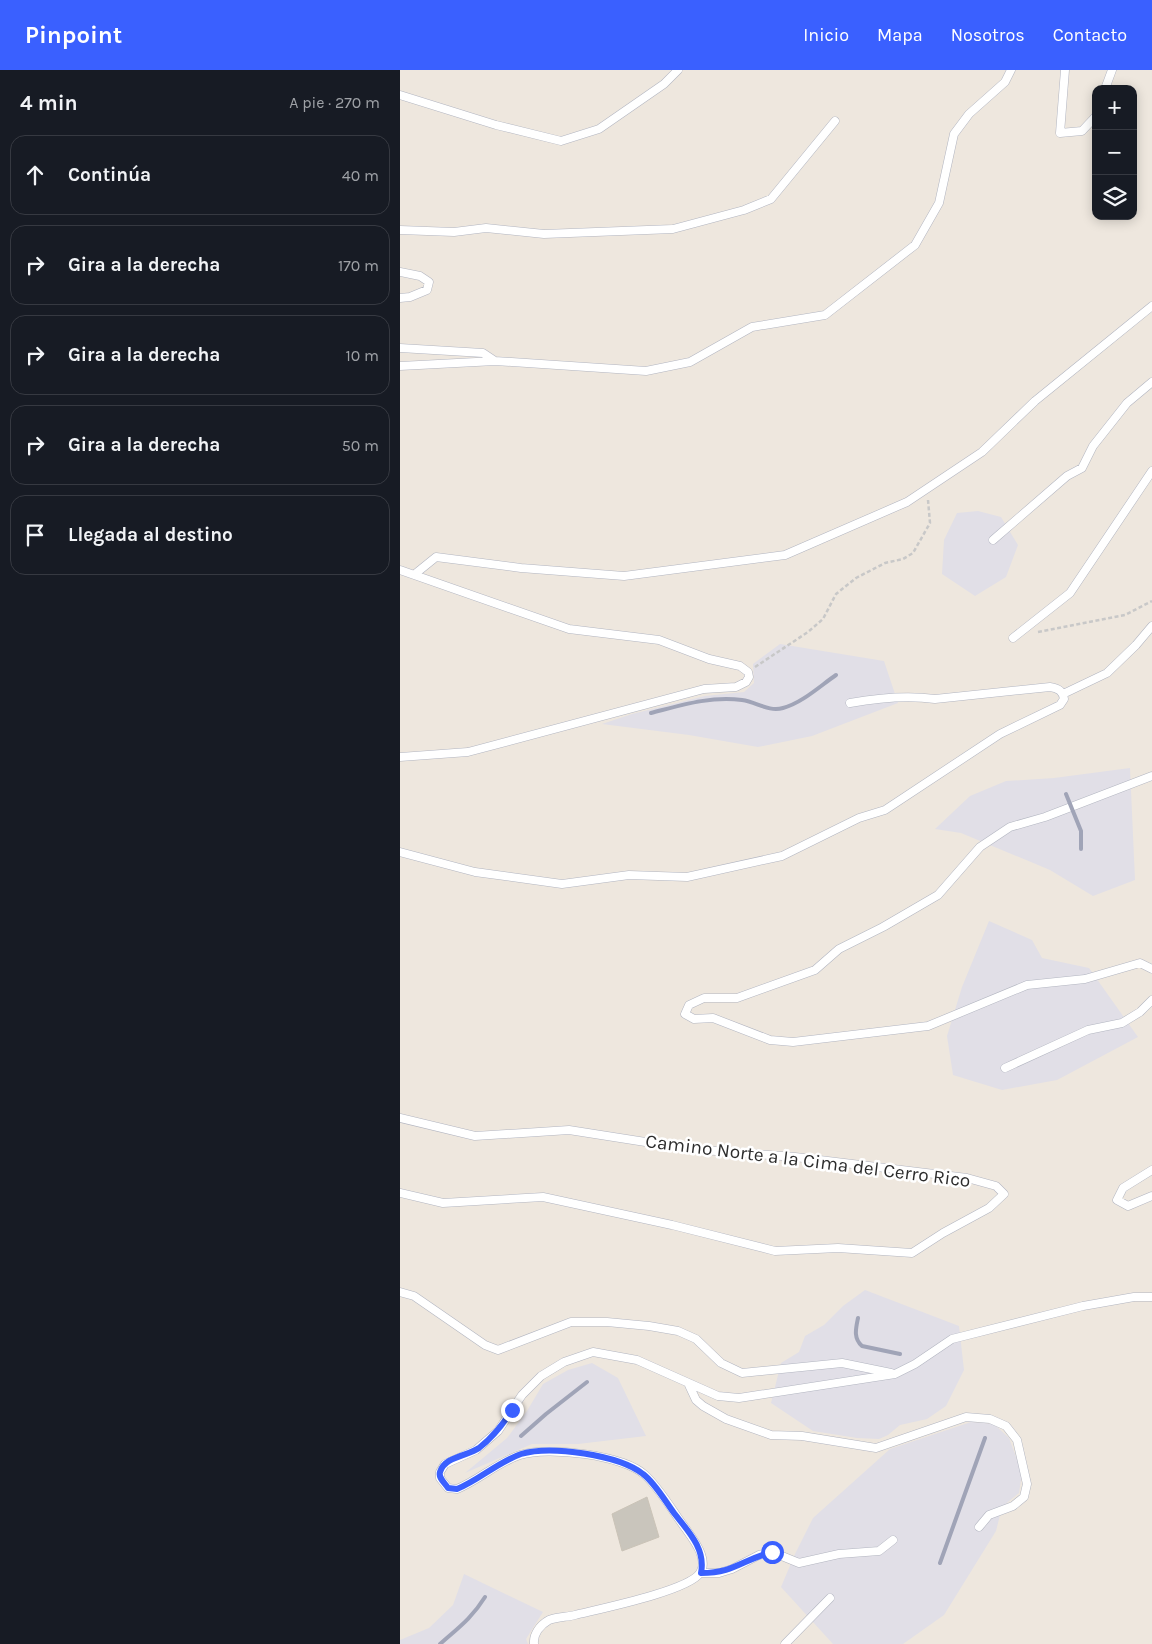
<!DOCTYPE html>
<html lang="es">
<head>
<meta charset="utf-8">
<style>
  body { margin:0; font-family:Karla,sans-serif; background:#242831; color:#f1f3f6 }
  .controls { position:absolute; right:15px; top:15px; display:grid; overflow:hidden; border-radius:10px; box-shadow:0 2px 12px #0003 }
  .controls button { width:45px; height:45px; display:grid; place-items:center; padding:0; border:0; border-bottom:1px solid #363941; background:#171b24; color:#f1f3f6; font:25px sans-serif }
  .stop { position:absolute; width:15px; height:15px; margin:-11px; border:4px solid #3a60ff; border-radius:50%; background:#fff }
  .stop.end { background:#3a60ff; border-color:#fff; box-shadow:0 1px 5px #0008 }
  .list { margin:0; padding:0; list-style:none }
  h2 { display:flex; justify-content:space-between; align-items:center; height:65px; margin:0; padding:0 20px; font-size:21px }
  h2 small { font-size:16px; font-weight:400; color:#9ea1a6 }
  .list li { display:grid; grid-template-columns:32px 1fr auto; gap:15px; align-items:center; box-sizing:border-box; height:80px; margin:0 10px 10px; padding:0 10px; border:1px solid #363941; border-radius:15px }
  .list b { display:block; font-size:19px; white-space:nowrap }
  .list em { font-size:16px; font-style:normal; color:#9ea1a6 }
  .icon { flex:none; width:28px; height:28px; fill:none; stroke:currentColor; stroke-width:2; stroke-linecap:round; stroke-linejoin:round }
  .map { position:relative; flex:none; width:752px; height:1574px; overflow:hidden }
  header { display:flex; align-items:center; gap:30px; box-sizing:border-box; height:70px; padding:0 25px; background:#3a60ff; color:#fff }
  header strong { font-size:24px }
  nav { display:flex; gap:28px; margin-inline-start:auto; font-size:18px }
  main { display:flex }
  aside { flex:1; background:#171b24 }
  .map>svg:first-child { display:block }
  .industrial { fill:#e1dfe7 }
  .building { fill:#c9c5bc; stroke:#cac3b7 }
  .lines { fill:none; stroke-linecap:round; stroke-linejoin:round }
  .lane-casing { stroke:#b2b5c0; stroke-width:9 }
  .path { stroke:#c8c8c8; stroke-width:2.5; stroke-dasharray:4 2.5; stroke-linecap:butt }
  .lane { stroke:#fff; stroke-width:8 }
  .rail { stroke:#a0a4b7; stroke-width:4 }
  .route { stroke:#3a60ff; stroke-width:6 }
  .labels { text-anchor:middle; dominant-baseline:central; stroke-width:5; stroke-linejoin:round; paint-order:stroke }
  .street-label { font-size:19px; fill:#2c2c2c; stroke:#fff }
</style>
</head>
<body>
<header>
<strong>Pinpoint</strong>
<nav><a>Inicio</a><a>Mapa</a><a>Nosotros</a><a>Contacto</a></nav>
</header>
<main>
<aside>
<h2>4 min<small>A pie · 270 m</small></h2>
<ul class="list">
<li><svg class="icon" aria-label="ahead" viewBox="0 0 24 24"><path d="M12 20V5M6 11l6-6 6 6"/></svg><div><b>Continúa</b></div><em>40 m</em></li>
<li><svg class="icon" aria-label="right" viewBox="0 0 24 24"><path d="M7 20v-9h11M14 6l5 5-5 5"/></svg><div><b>Gira a la derecha</b></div><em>170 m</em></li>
<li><svg class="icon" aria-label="right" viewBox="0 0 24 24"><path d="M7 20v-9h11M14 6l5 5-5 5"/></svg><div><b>Gira a la derecha</b></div><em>10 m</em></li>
<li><svg class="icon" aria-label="right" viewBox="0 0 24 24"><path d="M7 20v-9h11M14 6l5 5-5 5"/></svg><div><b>Gira a la derecha</b></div><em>50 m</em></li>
<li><svg class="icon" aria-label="arrive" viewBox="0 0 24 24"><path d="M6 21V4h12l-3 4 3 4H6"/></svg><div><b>Llegada al destino</b></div></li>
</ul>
</aside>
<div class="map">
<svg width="752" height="1574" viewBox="0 0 752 1574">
  <rect width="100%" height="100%" fill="#eee7de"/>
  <!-- industrial -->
  <path class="industrial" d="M578,441L601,447L618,475L606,507L575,526L542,504L544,470L557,443Z
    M380,574L484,591L498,633L412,666L358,677L289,665L202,654L232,644L305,626L344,622L354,613L353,594Z
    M730,698L735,810L693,826L650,800L561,763L535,759L570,726L606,711L654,708Z
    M589,851L632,870L642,888L689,898L738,967L657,1010L602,1020L553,1005L547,966L562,917Z
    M465,1220L559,1256L564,1300L546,1336L527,1349L500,1355L488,1365L479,1369L457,1368L413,1361L371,1333L381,1293L399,1282L405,1266L424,1255L443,1236Z
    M192,1293L218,1308L246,1366L178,1374H132L65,1403L107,1368L127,1341L143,1314L168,1300Z
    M571,1352L594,1354L609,1368L622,1403L619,1423L602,1437L596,1461L544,1545L503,1574H433L381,1517L395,1484L413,1448L490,1379Z
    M64,1504L143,1542L126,1569L128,1574H0V1570L29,1558L53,1535Z"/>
  <!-- building -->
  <path class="building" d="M247,1427L259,1467L222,1481L212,1444Z"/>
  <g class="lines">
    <defs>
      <path id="lane" d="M665,0L660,63L682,61L696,46
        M705,19L712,0
        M0,25L96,55L161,71L199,59L264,14L278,0
        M0,160L54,162L86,158L144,164L273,159L344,140L371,129L435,51
        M0,202L20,206L29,212L27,220L10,227L0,228
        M0,278L83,283L95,291L0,296
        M95,291L246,301L290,292L352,257L425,245L515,175L539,133L554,64L569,44L605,12L611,0
        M593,470L667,406L682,398L693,376L727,333L752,312
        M0,500L169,559L259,570L309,589L340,596L348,602L349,607L346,612L336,617L304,619L68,682L0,687
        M15,504L36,487L121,498L224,506L385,485L507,432L582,382L635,331L752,236
        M613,568L670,523L752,401
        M663,624L707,603L736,575L752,556
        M752,706L645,747L610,757L580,777L538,825L483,857L439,879L415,900L337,928H304L289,935L285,944L294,949L313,948L370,970L393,972L528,956L627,915L685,909L740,893L752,899
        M0,782L75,802L162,814L229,805L287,807L382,786L459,748L485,740L600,664L660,635L664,629C663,621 658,618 650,617L535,629C506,625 478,628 450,633
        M605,998L688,960L722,953L740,942L752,930
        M0,1048L75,1066L169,1060L290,1079L395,1087L567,1108L596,1116L604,1124L589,1138L543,1163L512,1183L438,1178L375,1181L272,1155L143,1127L43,1133L0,1123
        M752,1100L723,1118L717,1130L728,1136L752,1126
        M0,1222L14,1226L85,1275L98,1280L171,1252H207L249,1256L278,1261L296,1269L321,1293L342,1303L442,1293L491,1303
        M289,1315L296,1330L303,1336L326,1349L371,1365L402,1366L476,1378L566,1347L590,1349L606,1356L617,1370L627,1414L624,1427L613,1436L589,1445L579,1457
        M301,1503H319L332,1499L359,1485L372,1482L399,1493L439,1484L479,1481L493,1470
        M134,1574C133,1564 140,1555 149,1550C157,1547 167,1547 175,1545C199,1539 288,1521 300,1503C309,1490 294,1470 286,1459C273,1442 261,1420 245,1405C224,1385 148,1376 120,1385C98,1392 79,1410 57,1419L48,1418L40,1408V1402L45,1394L76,1380L98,1361L122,1325L141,1306L164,1292L193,1282L237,1290L318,1326L339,1328L495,1304L515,1294L552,1269L683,1236L734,1227H752
        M385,1574L430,1528"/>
    </defs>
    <!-- lane casing -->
    <use href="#lane" class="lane-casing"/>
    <!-- path -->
    <path class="path" d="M638,562L725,545L752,531
      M355,597L408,562L423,549L436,524L456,508L485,493L503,489L513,483L530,453L528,430"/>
    <!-- lane -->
    <use href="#lane" class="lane"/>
    <!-- rail -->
    <path class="rail" d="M251,643C282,635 310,626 342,630C357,632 368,642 383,638C402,633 420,616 436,605
      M666,724L681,761V779
      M458,1248C456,1258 453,1268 462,1276L500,1284
      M121,1366L146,1344L187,1312
      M540,1493L585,1368
      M40,1574C58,1558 72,1548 85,1527"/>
  </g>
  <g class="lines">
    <!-- route -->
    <path class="route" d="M112,1340C102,1356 93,1367 79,1378C68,1386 45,1386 40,1402C38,1408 45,1413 48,1418L57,1419C79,1410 98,1392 121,1384C151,1375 219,1385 243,1404C255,1413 265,1431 274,1443C288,1461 306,1479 301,1503C334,1503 342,1490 372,1482"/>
  </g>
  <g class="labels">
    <!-- street labels -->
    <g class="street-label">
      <text transform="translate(408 1091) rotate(7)">Camino Norte a la Cima del Cerro Rico</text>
    </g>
  </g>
</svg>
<div class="controls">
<button>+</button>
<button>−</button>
<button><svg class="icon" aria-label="layers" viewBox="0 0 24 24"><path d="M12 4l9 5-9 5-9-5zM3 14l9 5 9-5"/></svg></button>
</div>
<div class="stop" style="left:372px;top:1482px"></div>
<div class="stop end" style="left:112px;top:1340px"></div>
</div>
</main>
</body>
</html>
